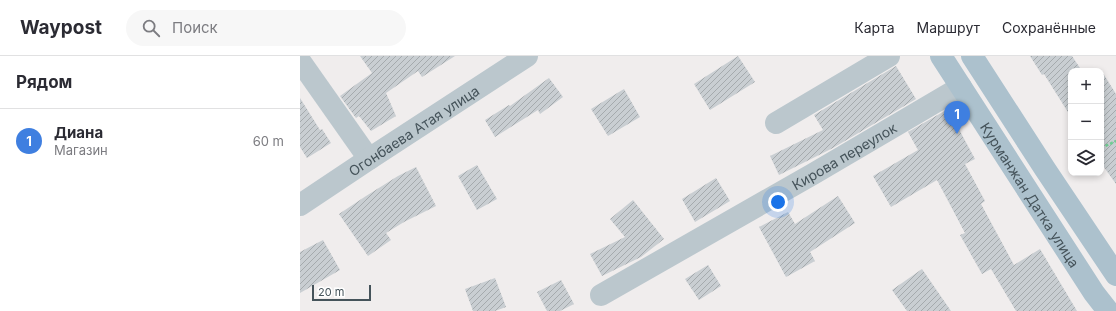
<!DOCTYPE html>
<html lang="ru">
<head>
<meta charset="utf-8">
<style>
  body { margin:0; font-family:Inter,sans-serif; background:#f7f7f7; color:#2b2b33 }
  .controls { position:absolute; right:12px; top:12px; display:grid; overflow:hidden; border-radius:8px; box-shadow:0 2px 6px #0003 }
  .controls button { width:36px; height:36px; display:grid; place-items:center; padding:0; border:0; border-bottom:1px solid #e1e1e2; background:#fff; color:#2b2b33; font:20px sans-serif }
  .scale { position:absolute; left:12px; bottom:10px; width:59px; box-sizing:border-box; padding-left:4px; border:2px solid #45535a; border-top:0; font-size:11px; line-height:14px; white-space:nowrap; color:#45535a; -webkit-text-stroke:3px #fff; paint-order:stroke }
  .you { position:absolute; left:478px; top:146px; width:14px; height:14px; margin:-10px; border:3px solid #fff; border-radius:50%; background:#1a73e8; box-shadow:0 0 0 6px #1a73e833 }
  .badge { display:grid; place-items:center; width:26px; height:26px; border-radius:50%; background:#ea580c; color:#fff; font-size:13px; font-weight:700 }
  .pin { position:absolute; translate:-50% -33px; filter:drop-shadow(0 1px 2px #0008) }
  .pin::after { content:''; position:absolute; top:21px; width:14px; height:12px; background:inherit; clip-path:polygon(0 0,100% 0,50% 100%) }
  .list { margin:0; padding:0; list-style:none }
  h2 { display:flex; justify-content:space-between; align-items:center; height:52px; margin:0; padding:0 16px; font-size:17px }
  h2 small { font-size:13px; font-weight:400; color:#7c7c81 }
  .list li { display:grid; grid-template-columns:26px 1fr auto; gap:12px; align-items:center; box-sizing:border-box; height:64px; padding:0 16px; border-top:1px solid #e1e1e2 }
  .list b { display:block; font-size:15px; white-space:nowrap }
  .list p { margin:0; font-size:13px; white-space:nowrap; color:#7c7c81 }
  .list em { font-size:13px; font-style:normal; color:#7c7c81 }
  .icon { flex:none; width:22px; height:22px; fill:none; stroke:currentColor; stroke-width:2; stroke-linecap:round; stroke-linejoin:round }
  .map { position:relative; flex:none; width:816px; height:255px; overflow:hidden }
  header { display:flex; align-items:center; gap:24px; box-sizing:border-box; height:56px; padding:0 20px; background:#fff; border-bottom:1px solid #e1e1e2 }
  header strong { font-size:19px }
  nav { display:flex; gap:22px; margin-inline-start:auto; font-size:14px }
  .search { width:280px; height:36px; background:#f7f7f7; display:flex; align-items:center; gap:10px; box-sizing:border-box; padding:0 14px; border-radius:22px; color:#7c7c81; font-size:15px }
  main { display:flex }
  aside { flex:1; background:#fff }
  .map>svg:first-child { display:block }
  .building { fill:url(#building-hatch) }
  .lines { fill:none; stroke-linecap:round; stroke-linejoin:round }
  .path { stroke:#71cd93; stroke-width:2.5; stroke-dasharray:3 2; stroke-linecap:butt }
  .minor { stroke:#bbc7cd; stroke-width:22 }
  .major { stroke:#acc1cd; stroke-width:22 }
  .labels { text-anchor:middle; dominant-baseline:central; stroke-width:3.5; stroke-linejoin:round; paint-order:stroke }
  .street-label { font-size:14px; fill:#45535a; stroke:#fff }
</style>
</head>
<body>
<header>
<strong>Waypost</strong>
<div class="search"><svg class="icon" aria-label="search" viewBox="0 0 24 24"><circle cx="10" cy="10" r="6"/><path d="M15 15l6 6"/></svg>Поиск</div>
<nav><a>Карта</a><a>Маршрут</a><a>Сохранённые</a></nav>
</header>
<main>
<aside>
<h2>Рядом<small></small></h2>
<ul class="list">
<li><span class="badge" style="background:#3f7fe0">1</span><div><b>Диана</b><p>Магазин</p></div><em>60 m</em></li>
</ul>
</aside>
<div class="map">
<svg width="816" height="255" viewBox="0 0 816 255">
  <defs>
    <pattern id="building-hatch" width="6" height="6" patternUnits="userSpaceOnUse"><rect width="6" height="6" fill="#c9ced2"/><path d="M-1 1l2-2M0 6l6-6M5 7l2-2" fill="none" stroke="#a5aaad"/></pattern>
  </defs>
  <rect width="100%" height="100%" fill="#f0eded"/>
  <!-- building -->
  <path class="building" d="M60,0H155L122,21L118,15L86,37L96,60L71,75L59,60L56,62L40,40L72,17Z
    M438,0L455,26L410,54L394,28Z
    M730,0H772L782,15H771V61L744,18L742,19Z
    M596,10L616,43L533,92L479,119L470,100L523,74L514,59Z
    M801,14L816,38V128L801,107Z
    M249,22L263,41L240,58L238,54L195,81L185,64L209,49L210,50Z
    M324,33L340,61L308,80L291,53Z
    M0,42L20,74L22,73L31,87L7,102L0,91Z
    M648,53L675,103L665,108L685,145L681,148L714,209L740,193L777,255H716L691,213L682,218L660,179L665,177L637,124L591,151L573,120L618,94L608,76Z
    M177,109L197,143L177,154L158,120Z
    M116,111L136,150L104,166L86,177L91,184L68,200L39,158L66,140L98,120Z
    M416,122L430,145L395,166L382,143Z
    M538,140L555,167L510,196L515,205L486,221L459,171L488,156L495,168Z
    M333,144L364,183L341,201L302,220L290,198L325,181L310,163Z
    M23,184L40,214L0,237V196Z
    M408,209L421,230L399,244L385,223Z
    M622,213L651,255H607L592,234Z
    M195,222L206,251L195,255H173L165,233Z
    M261,224L274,248L260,255H247L237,236Z"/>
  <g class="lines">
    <!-- path -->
    <path class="path" d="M801,92L816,85"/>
    <!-- minor -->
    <g class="minor">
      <path d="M0,5L69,103"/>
      <path d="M476,67L589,0"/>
      <path id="s1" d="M0,149L69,103L227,0"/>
      <path id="s2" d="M301,239L513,118L661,31"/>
    </g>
    <!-- major -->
    <g class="major">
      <path id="s3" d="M641,0L794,237L808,255"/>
      <path d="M672,0L745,113L816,219"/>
    </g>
  </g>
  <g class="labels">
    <!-- street labels -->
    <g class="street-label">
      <text stroke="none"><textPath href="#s1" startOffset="136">Огонбаева Атая улица</textPath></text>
      <text stroke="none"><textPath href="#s2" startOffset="280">Кирова переулок</textPath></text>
      <text stroke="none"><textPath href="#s3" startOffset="165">Курманжан Датка улица</textPath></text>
    </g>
  </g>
</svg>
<div class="controls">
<button>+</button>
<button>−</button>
<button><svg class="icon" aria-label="layers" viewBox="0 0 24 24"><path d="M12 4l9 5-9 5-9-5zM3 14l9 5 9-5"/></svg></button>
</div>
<div class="scale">20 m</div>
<div class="you"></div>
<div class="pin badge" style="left:657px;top:78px;background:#3f7fe0">1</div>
</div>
</main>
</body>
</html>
